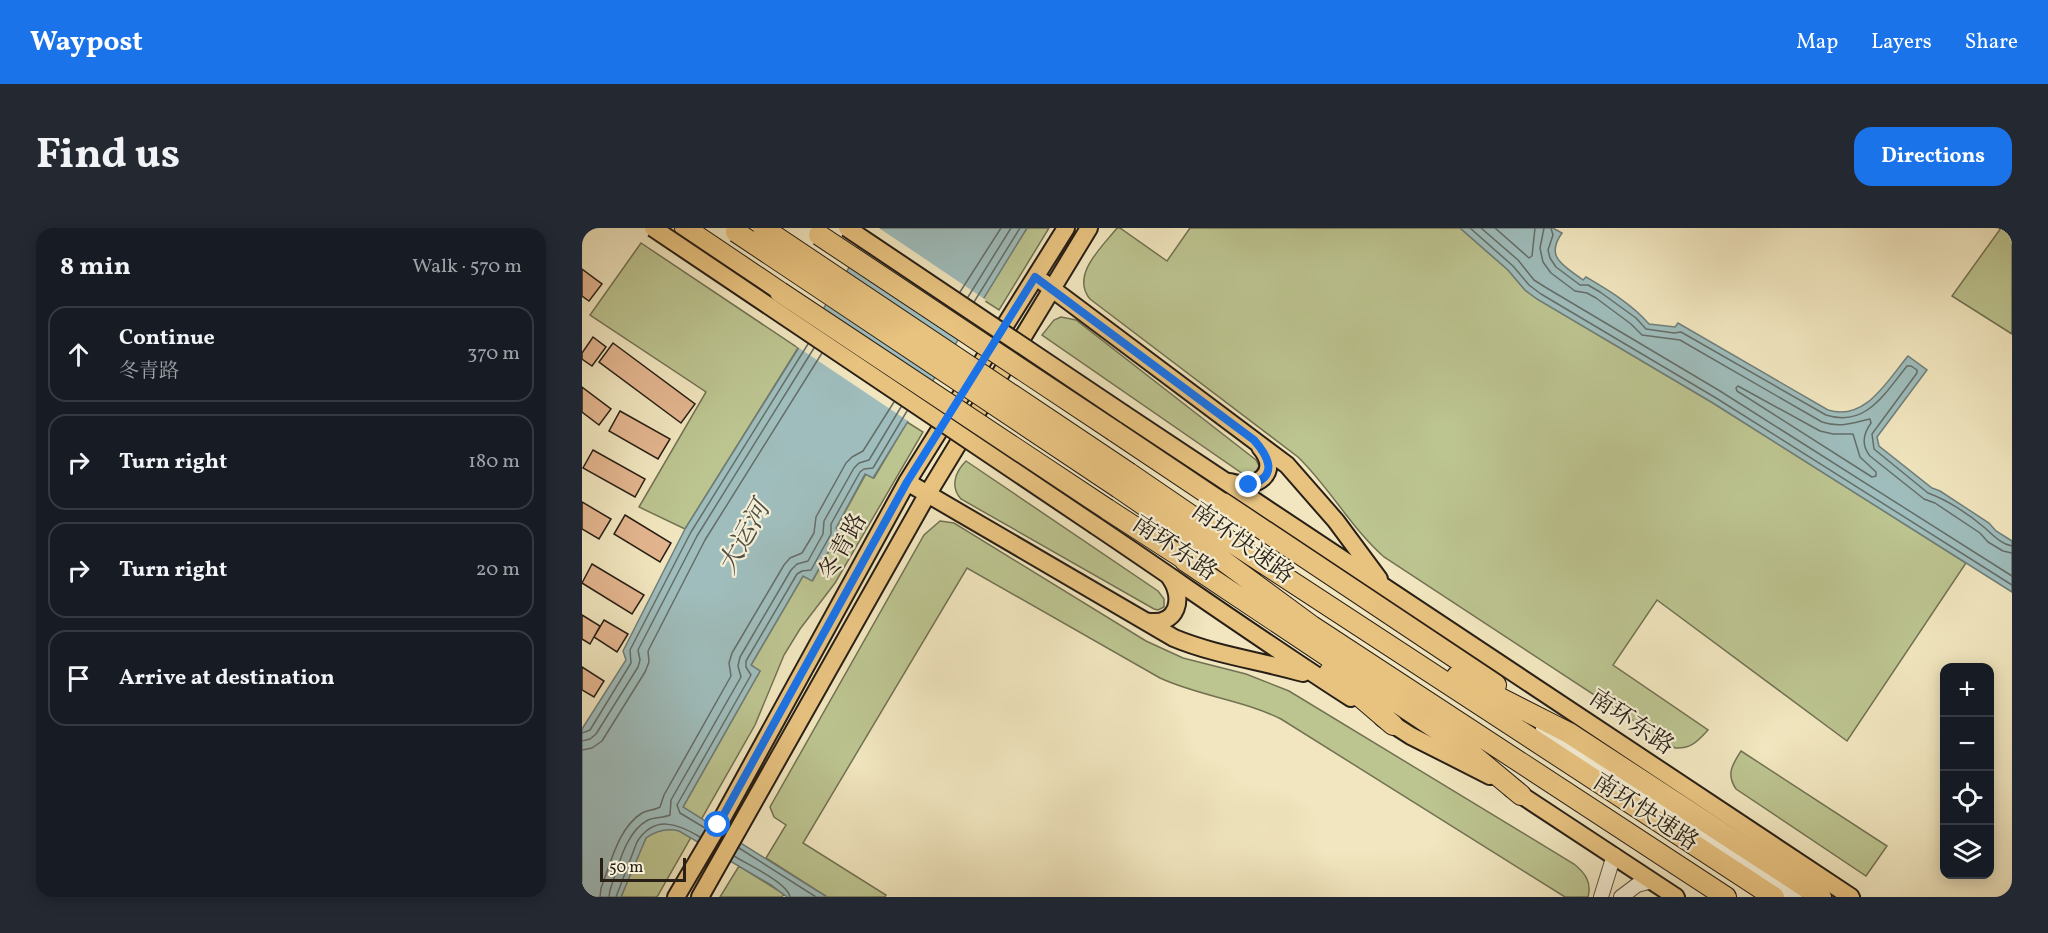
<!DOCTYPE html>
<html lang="en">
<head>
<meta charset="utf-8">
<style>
  body { margin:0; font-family:Vollkorn,"Noto Serif SC",serif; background:#242831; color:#f1f3f6 }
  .controls { position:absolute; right:18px; bottom:18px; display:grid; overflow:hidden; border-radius:12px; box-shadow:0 3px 15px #0003 }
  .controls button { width:54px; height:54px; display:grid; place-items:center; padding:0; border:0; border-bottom:2px solid #363941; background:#171b24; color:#f1f3f6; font:30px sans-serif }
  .scale { position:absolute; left:18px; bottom:15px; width:86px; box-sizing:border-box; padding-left:6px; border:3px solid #281f16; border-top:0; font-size:16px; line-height:21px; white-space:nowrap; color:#281f16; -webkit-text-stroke:4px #f6efd5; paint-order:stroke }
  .stop { position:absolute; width:18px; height:18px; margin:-14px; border:4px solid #1a73e8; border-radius:50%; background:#fff }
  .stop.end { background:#1a73e8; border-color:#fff; box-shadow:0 2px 6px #0008 }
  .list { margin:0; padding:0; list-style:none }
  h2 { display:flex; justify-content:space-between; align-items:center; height:78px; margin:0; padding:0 24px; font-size:26px }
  h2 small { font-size:20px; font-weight:400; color:#9ea1a6 }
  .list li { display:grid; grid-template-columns:39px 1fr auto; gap:18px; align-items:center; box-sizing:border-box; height:96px; margin:0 12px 12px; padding:0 12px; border:2px solid #363941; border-radius:18px }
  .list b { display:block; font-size:22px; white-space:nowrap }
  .list p { margin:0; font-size:20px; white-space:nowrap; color:#9ea1a6 }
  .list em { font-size:20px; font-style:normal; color:#9ea1a6 }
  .icon { flex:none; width:33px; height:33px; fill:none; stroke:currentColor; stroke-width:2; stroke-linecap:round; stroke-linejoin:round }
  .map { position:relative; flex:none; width:1430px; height:669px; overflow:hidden; border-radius:18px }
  header { display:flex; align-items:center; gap:36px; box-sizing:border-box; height:84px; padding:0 30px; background:#1a73e8; color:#fff }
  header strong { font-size:28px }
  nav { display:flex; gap:33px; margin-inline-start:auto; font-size:21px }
  .intro { display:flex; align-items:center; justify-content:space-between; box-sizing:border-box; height:144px; padding:0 36px }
  h1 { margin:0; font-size:42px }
  .button { padding:15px 27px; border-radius:18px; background:#1a73e8; color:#fff; font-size:21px; font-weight:700 }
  main { display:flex; gap:36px; padding:0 36px }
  aside { flex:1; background:#171b24; border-radius:18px; box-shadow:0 3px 15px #0003 }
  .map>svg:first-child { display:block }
  .green { fill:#bcc490; stroke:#727253; stroke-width:1.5 }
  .water { fill:#9fbdbc; stroke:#6f7e7a; stroke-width:1.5 }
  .pier { fill:#f1e6bf }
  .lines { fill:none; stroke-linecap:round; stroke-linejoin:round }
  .shore { stroke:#646e69; stroke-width:1.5 }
  .building { fill:#e4b690; stroke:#281f16; stroke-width:1.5 }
  .minor-casing { stroke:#5a5140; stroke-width:16 }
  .major-casing { stroke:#281f16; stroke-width:20 }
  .highway-casing { stroke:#281f16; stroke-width:22 }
  .minor { stroke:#f6efd5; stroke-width:14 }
  .major { stroke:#e8c380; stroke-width:16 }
  .highway { stroke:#e8c380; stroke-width:20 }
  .major-bridge-casing { stroke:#281f16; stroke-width:20; stroke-linecap:butt }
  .highway-bridge-casing { stroke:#281f16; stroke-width:22; stroke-linecap:butt }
  .major-bridge { stroke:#e8c380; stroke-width:16 }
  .highway-bridge { stroke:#e8c380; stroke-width:20 }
  .route { stroke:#1a73e8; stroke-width:8 }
  .labels { text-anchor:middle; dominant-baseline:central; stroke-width:4.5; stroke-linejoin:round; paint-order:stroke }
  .street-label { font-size:24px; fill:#281f16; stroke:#f6efd5 }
  .water-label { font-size:26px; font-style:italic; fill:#4c4e48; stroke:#f6efd5 }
</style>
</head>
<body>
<header>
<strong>Waypost</strong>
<nav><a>Map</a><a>Layers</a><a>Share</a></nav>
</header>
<div class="intro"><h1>Find us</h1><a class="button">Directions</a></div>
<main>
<aside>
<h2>8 min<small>Walk · 570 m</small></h2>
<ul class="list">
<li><svg class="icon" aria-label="ahead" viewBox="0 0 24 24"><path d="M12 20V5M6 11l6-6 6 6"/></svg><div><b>Continue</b><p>冬青路</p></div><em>370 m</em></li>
<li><svg class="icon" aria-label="right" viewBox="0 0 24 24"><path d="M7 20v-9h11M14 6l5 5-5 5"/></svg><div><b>Turn right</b></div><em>180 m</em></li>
<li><svg class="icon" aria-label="right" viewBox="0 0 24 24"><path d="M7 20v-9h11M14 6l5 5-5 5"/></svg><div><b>Turn right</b></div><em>20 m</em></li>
<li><svg class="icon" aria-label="arrive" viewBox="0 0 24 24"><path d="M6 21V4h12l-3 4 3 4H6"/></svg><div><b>Arrive at destination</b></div></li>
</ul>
</aside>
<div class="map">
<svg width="1430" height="669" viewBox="0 0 1430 669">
  <rect width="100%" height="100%" fill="#f1e6bf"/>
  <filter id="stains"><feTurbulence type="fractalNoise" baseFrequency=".00333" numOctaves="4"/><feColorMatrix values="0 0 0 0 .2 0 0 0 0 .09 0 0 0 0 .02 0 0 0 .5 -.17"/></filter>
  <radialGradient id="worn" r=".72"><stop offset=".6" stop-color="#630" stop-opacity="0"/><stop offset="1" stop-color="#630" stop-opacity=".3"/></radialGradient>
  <!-- green -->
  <path class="green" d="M445,0H467L417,82L400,71Z
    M535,0H538L585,33L608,0H878L926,42L943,62L955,71L1131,175L1384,335L1265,513L1075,372L1031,437L1126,502C1116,513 1109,521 1093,520L802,329C769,300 748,260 716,229L508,71C488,47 521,18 535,0Z
    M1419,0H1430V106L1370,68Z
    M59,15L216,120L103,301L57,279L124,164L8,87Z
    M479,89L494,92L674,232L677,238L671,249L664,248L460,107L472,92Z
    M325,194L341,204L253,355L218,401L202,427L173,497L75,669H39L60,616L64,610L101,579L178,443L169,437L221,348L231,352L258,303L254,300L284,246L292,250Z
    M384,233L576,363L582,371V379L576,382L572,381L379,271C368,259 373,244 384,233Z
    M358,293L372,295L564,413L601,430L664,446L707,463L992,636C1003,645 1010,654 1006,669H983L699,491C661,472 617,468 578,450L385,340L221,615L304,667L303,669H245L184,630L204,597L192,589L188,579L342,307Z
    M1159,523L1305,618L1284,648L1154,561C1144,546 1150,537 1159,523Z
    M157,638L202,666L200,669H138Z"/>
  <!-- water -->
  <path class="water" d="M277,0H445L291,250L283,246L254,300L258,303L230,353L221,348L169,437L178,443L101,579L245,669H205L189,657L97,603C85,600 74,603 64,610L39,669H0V501L44,432L41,423L103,301L275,27Z
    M878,0H971L980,5C962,30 983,38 1001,52L1004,49C1026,62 1050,76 1067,96L1093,99L1096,95L1246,182C1283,194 1305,153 1326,128L1345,142L1295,209L1297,218L1350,260L1358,263L1407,295L1414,303L1430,313V364L1131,175L955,71L943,62L926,42Z"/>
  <!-- pier -->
  <path class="pier" d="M274,0H297L404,72L390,95L273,16Z
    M229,95L343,172L329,195L214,118Z"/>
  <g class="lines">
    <!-- shore -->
    <path class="shore" d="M888,0L931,38L947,57L959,66L1134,170L1430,357
      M899,0L936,32L952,52L963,59L1138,163L1430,348
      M913,0L947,30L950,28L953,0
      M962,0L958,20L961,34L969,45L993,63L1005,65L1014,70L1049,96L1060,107L1098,112L1240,194C1258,200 1270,195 1288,191L1289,195C1281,206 1279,217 1288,228L1342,271L1353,275L1398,305L1406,314L1421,323L1430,325
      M969,0L971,7L966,22L968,30L974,39L998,57H1006L1018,64L1054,90L1064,101L1092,105L1099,104L1244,187C1284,200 1303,165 1325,138H1329L1335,142V145L1290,206L1292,221L1346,265C1365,272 1387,286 1403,300C1411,307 1419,316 1430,318
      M378,64L419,0
      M386,69L429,0
      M392,74L438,0
      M1156,158L1238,203L1251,206H1271L1278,229L1294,244V248L1290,249L1155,163L1154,160Z
      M0,505L8,502L49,435L48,422L109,304L226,116
      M0,513L8,511L14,506L56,439L58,432L56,422L115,308L232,120
      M0,522L10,520L20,513L63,444L67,434L66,423L123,312L240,125
      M123,600L98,585L95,577L169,447L164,439V433L215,346L220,343L229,342L249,306V296L278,244L282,241L291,240L325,183
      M157,620L234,669
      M152,628C165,636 206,655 208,669
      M18,669L19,660C29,635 36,600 60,585C66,582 73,582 78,579L82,567L149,448L147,435L150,425L202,337L208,330L220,325L232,305L234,289L264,235L270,229L281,223L312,174
      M27,669L28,662C36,640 43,604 66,592C73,589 81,590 88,587L89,572L159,449L156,438L158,429L209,342L215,336L226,333L241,306L242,293L272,240L277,235L287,232L319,179
      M34,669L55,614C72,587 95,595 118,609"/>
  </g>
  <!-- building -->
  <path class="building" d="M0,41L20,56L7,73L0,68Z
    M11,109L24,119L10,138L0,131V125Z
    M31,115L113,176L99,195L17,134Z
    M0,159L29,181L17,197L0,184Z
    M38,183L88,211L76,231L27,203Z
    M11,222L63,251L53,269L1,240Z
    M0,274L29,291L17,311L0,301Z
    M43,287L89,315L78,334L32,306Z
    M10,336L62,367L50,386L0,355Z
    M0,387L18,398L8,416L0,411Z
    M22,392L46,406L35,424L12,409Z
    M0,439L22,453L12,469L0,462Z"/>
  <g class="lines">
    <defs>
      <path id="minor" d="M961,500L1213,669
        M1019,669L1032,627
        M1039,669L1055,657L1070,653"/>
      <path id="major" d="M461,54L705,237L754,293L797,351
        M542,186L1269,669
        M325,254L592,410C633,427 679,433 721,445
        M648,254C674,263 700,245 678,219
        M514,298C599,355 683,415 769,470
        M563,393C596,400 604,369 586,347
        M801,490L829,508L908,548
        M930,561L1094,669
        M94,669L136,598L325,254L484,0
        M118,669L345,267L507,0"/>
      <path id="highway" d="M103,0L198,64
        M532,203L650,282
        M547,245L623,297L1192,669
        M537,260L617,315L730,398L1144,669
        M641,275L914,457
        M525,281L613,338
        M603,333L880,518L939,567
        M748,443L811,497
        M875,448L987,505L1239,669"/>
    </defs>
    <!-- minor casing -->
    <use href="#minor" class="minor-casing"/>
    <!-- major casing -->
    <use href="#major" class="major-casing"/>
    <!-- highway casing -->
    <use href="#highway" class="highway-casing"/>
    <!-- minor -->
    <use href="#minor" class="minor"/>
    <!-- major -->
    <use href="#major" class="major"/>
    <!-- highway -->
    <use href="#highway" class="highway"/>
    <defs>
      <path id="major-bridge" d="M71,0L514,298
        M265,0L542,186"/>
      <path id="highway-bridge" d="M181,0L547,245
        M154,4L537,260
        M237,7L532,203
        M198,64L525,281"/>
    </defs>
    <!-- major-bridge casing -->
    <use href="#major-bridge" class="major-bridge-casing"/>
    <!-- highway-bridge casing -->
    <use href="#highway-bridge" class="highway-bridge-casing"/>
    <!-- major-bridge -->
    <use href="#major-bridge" class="major-bridge"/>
    <!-- highway-bridge -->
    <use href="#highway-bridge" class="highway-bridge"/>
  </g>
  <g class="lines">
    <!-- route -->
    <path class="route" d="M136,597L325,254L453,49L672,212C687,229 697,249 667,257"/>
  </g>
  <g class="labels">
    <!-- street labels -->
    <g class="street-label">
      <text transform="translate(660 316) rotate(36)">南环快速路</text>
      <text transform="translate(262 319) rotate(-61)">冬青路</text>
      <text transform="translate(592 321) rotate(34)">南环东路</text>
      <text transform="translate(1049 495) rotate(34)">南环东路</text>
      <text transform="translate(1063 585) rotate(33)">南环快速路</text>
    </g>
    <!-- water labels -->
    <g class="water-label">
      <text transform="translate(163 310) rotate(-61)">大运河</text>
    </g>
  </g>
  <rect width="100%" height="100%" filter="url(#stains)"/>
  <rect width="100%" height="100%" fill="url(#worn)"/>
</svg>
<div class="controls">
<button>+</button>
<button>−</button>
<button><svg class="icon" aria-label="locate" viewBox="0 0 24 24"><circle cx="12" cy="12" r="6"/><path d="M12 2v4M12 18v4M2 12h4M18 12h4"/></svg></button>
<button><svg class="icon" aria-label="layers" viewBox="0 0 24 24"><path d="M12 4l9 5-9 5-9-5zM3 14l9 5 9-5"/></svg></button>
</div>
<div class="scale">50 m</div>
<div class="stop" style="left:136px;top:597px"></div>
<div class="stop end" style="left:667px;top:257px"></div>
</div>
</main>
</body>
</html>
